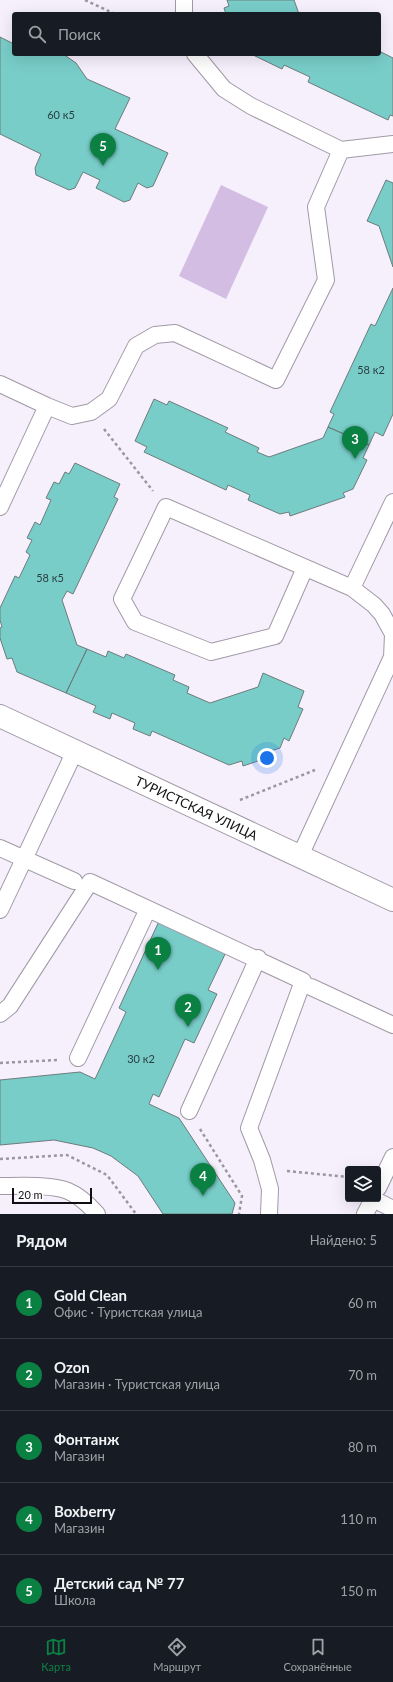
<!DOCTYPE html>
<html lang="ru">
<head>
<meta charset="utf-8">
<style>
  body { margin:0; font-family:Lato,sans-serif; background:#242831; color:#f1f3f6 }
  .controls { position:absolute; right:12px; bottom:12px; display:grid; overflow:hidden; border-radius:4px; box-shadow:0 4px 16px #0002 }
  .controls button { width:36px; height:36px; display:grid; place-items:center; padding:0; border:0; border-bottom:1px solid #363941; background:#171b24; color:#f1f3f6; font:20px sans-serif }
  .scale { position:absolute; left:12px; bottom:10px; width:80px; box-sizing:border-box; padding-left:4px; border:2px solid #110f13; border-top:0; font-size:11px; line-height:14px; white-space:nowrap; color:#110f13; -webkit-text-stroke:3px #fff; paint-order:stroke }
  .you { position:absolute; left:267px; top:758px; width:14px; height:14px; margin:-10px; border:3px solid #fff; border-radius:50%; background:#1a73e8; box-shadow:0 0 0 6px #1a73e833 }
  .badge { display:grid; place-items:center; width:26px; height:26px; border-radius:50%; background:#0b8043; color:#fff; font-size:13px; font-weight:700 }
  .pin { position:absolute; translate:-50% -33px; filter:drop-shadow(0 1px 2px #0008) }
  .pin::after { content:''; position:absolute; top:21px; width:14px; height:12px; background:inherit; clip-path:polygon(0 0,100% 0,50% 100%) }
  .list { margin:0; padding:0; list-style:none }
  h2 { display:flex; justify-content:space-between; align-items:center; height:52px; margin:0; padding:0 16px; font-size:17px }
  h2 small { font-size:13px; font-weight:400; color:#9ea1a6 }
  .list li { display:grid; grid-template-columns:26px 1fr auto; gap:12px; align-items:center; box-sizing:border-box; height:72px; padding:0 16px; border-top:1px solid #363941 }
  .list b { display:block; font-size:15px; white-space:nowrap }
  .list p { margin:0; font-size:13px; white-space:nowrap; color:#9ea1a6 }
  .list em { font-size:13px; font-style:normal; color:#9ea1a6 }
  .icon { flex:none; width:22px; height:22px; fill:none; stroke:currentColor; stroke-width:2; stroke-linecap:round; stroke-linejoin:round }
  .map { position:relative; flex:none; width:393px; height:1214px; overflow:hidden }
  .search { position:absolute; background:#171b24; box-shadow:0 4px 16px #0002; left:12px; right:12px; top:12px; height:44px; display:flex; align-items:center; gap:10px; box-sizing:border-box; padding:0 14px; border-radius:4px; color:#9ea1a6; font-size:15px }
  .sheet { height:412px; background:#171b24 }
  nav { display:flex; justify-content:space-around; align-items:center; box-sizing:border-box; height:56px; border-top:1px solid #363941; background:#171b24; font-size:11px; color:#9ea1a6 }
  nav a { display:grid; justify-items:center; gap:2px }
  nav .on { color:#0b8043 }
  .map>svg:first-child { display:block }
  .green { fill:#d3bde2 }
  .building { fill:#78cdc9; stroke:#6c7c7b }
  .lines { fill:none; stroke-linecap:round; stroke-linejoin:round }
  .service-casing { stroke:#a19aa6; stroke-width:18 }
  .minor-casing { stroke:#a19aa6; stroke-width:24 }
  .path { stroke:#9b96a0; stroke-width:2.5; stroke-dasharray:3 3; stroke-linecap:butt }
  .service { stroke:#fff; stroke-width:16 }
  .minor { stroke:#fff; stroke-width:22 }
  .labels { text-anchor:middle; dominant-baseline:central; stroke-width:3; stroke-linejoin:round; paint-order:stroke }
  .number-label { font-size:11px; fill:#2b3e40 }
  .street-label { font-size:13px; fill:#110f13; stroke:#fff }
</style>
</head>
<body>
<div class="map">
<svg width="393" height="1214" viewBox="0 0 393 1214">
  <rect width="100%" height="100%" fill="#f6effc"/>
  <!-- green -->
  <path class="green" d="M221,185L268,207L226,299L179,276Z"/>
  <!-- building -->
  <path class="building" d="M227,0H294L299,14H226L224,8L229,6Z
    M0,37L14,44V54H63L76,63L87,79L130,98L115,129L168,153L153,186L147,188L138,183L130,200L124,202L96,188L100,180L83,172L75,188L69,190L36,175L35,168L41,154L0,134Z
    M379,51L393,58V116L390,115L388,120L308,82L310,77L284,65L282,69L251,54H379Z
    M386,180L393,183V267L379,226L367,221Z
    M393,288V414L383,436L375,432L369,445L328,427L334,414L330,412L371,324L375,326Z
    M154,399L167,405L169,401L228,428L225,432L259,448L257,452L269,457L323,438L328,427L369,445L363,458L367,460L353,489L343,493L345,497L290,516L289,512L280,514L248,500L250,495L228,485L226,490L144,452L147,447L135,441Z
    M75,463L120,484L114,497L118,499L73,594L67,591L62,600L77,645L87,649L66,693L17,672L12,658L7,659L0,638V628L2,627L0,620V608L15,576L19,578L30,555L26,552L32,540L27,538L35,522L40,525L51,500L46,498L54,482L59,484L65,472L69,474Z
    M87,649L106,657L108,651L124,658L126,654L175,675L173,680L189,687L187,693L210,703L258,687L263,673L304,691L298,707L303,709L289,741L284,738L280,748L268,752L270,757L243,766L242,761L229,765L152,731L150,736L133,729L135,723L112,713L110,719L93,712L96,706L66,693Z
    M160,919L227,950L208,990L217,994L194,1043L185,1039L159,1097L153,1094L149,1104L179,1118L235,1203L232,1214H163L138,1176L111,1156L93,1148L54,1140L0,1145V1080L80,1072L95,1079L126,1012L119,1008Z"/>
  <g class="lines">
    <defs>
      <path id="service" d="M184,0V14
        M195,54L224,89L251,106L341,150L393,144
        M0,384L47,406L72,416L91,412L109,399L136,346L155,335L175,333L276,380L326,280L316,207L341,150
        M0,507L47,406
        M305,568L275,636L211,652L135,622L122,599L166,507L352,588L374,605L382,614L393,634
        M352,588L393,502
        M0,848L74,881
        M300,856L392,657L393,635
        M0,910L75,751
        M311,987L393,1025
        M0,1014L10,1006L90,882L303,981L249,1128L262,1160L270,1189L269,1214
        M78,1058L148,909
        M189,1111L258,958
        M0,1186C18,1186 52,1184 68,1191C80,1196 89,1205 97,1214
        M378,1188L393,1157
        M373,1199L393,1209
        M365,1214L373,1199"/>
      <g id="minor">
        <path id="s1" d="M0,716L393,900"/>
      </g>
    </defs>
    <!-- service casing -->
    <use href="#service" class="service-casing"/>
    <!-- minor casing -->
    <use href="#minor" class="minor-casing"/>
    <!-- path -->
    <path class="path" d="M85,0L115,14
      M104,429L153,491
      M240,800L315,770
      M0,1063L57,1060
      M200,1129L242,1196L239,1214
      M0,1159L67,1155L107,1175L136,1214
      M287,1171L348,1177"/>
    <!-- service -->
    <use href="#service" class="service"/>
    <!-- minor -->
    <use href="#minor" class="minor"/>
  </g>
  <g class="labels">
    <!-- number labels -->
    <g class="number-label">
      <text x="61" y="114">60 к5</text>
      <text x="371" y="369">58 к2</text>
      <text x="50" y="577">58 к5</text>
      <text x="141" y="1058">30 к2</text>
    </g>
    <!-- street labels -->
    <g class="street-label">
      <text stroke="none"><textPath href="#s1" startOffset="217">ТУРИСТСКАЯ УЛИЦА</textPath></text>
    </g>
  </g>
</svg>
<div class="controls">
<button><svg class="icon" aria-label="layers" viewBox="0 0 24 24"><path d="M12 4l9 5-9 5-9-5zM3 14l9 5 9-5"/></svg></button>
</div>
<div class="scale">20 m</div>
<div class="you"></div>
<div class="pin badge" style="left:158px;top:970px">1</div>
<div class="pin badge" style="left:188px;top:1027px">2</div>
<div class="pin badge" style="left:355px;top:459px">3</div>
<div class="pin badge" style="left:203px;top:1196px">4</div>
<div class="pin badge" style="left:103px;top:166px">5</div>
<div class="search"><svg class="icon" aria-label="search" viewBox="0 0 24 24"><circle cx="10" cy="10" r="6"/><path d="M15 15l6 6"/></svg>Поиск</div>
</div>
<section class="sheet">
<h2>Рядом<small>Найдено: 5</small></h2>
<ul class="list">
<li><span class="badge">1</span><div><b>Gold Clean</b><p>Офис · Туристская улица</p></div><em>60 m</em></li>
<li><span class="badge">2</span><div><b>Ozon</b><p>Магазин · Туристская улица</p></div><em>70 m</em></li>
<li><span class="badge">3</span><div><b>Фонтанж</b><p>Магазин</p></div><em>80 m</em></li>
<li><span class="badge">4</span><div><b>Boxberry</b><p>Магазин</p></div><em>110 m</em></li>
<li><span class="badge">5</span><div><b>Детский сад № 77</b><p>Школа</p></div><em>150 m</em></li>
</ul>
</section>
<nav>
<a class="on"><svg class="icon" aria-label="map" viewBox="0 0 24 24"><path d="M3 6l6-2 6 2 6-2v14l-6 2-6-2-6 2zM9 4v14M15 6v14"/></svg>Карта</a>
<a><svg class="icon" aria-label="directions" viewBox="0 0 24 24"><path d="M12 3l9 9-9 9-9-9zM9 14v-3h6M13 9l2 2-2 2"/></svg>Маршрут</a>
<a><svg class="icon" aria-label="saved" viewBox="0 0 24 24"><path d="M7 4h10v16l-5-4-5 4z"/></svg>Сохранённые</a>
</nav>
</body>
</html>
